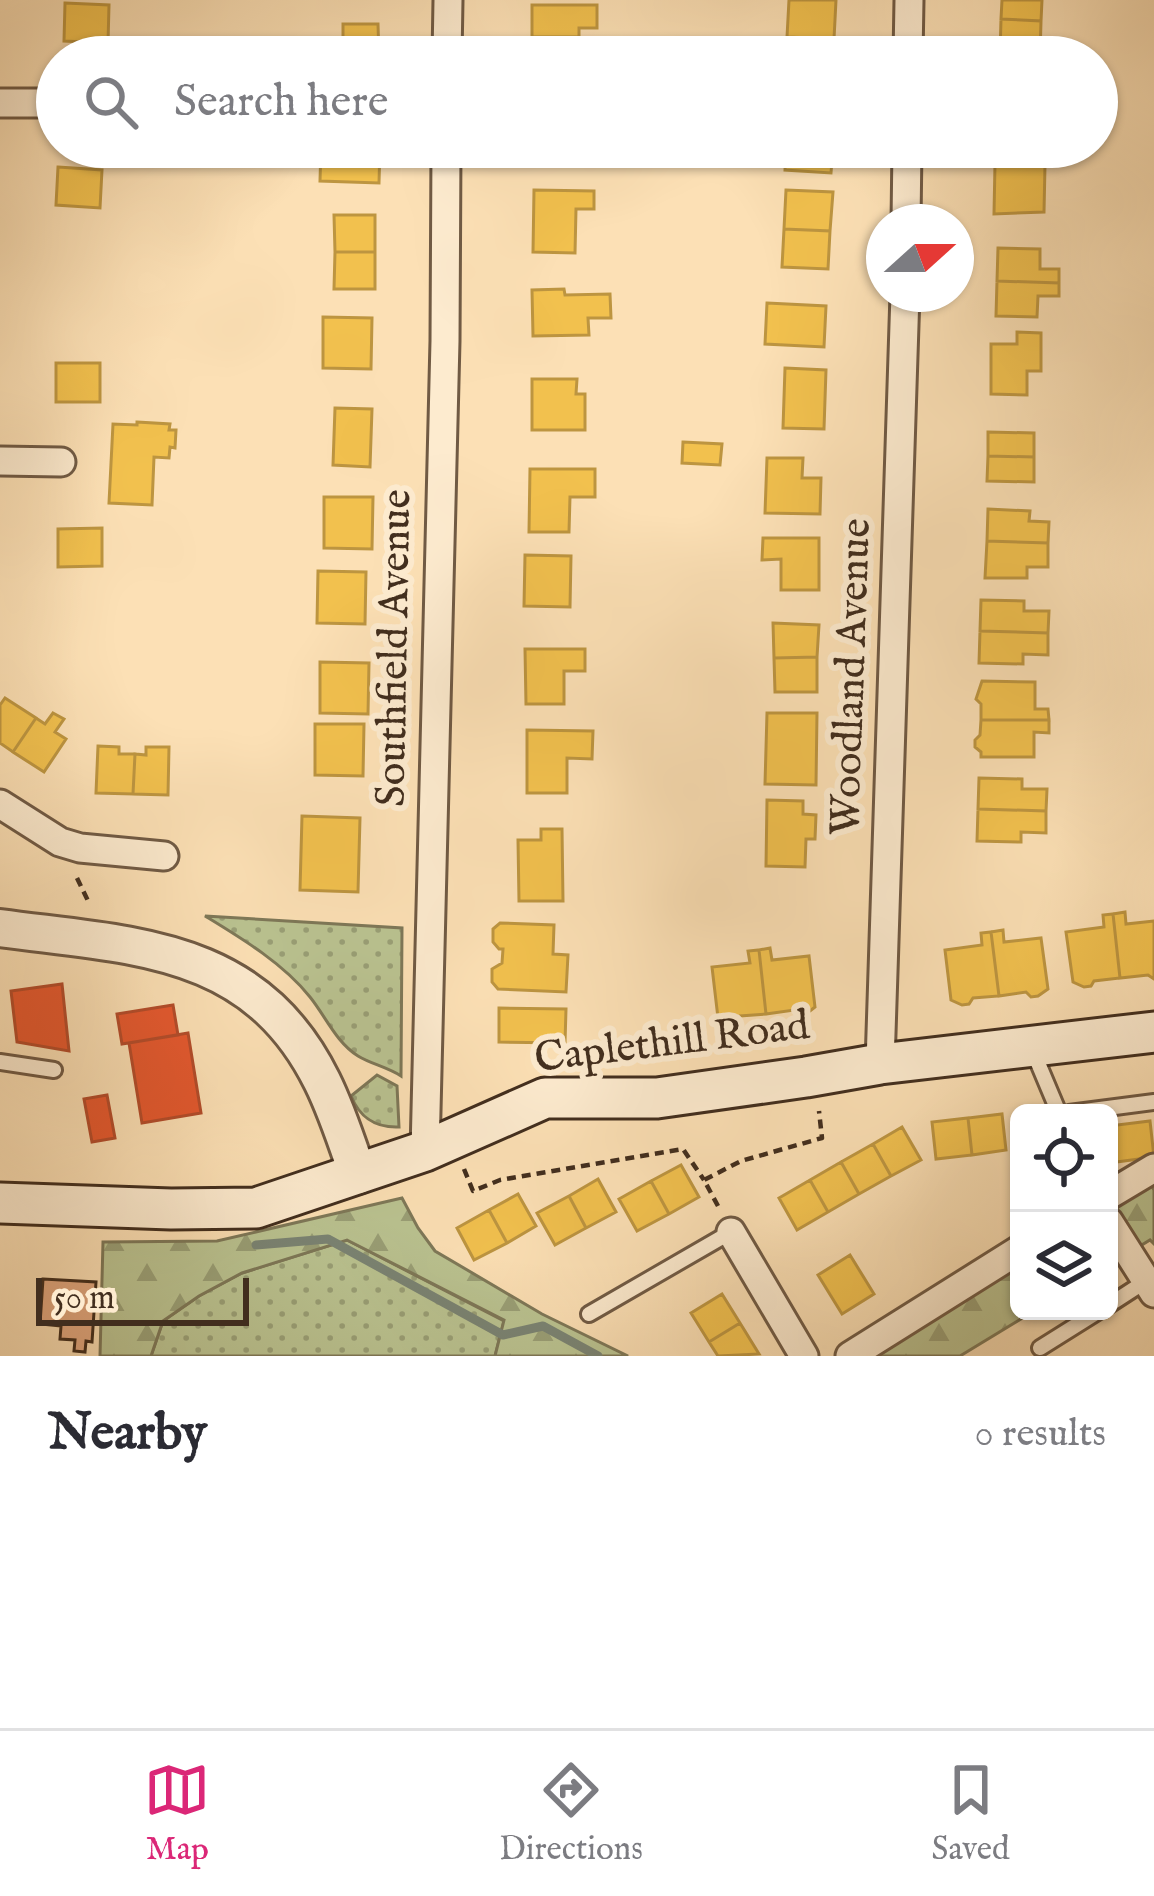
<!DOCTYPE html>
<html lang="en">
<head>
<meta charset="utf-8">
<style>
  body { margin:0; font-family:"IM FELL English",serif; background:#f2f2f3; color:#2b2b33 }
  .controls { position:absolute; right:36px; bottom:36px; display:grid; overflow:hidden; border-radius:18px; box-shadow:0 3px 9px #0004 }
  .controls button { width:108px; height:108px; display:grid; place-items:center; padding:0; border:0; border-bottom:3px solid #e1e1e2; background:#fff; color:#2b2b33; font:60px sans-serif }
  .compass { position:absolute; left:866px; top:204px; width:108px; height:108px; border-radius:50%; background:#fff; box-shadow:0 3px 9px #0004; rotate:69deg }
  .scale { position:absolute; left:36px; bottom:30px; width:213px; box-sizing:border-box; padding-left:12px; border:6px solid #422e1e; border-top:0; font-size:33px; line-height:42px; white-space:nowrap; color:#422e1e; -webkit-text-stroke:9px #fdebcf; paint-order:stroke }
  .list { margin:0; padding:0; list-style:none }
  h2 { display:flex; justify-content:space-between; align-items:center; height:156px; margin:0; padding:0 48px; font-size:51px }
  h2 small { font-size:39px; font-weight:400; color:#7c7c81 }
  .icon { flex:none; width:66px; height:66px; fill:none; stroke:currentColor; stroke-width:2; stroke-linecap:round; stroke-linejoin:round }
  .map { position:relative; flex:none; width:1154px; height:1356px; overflow:hidden }
  .search { position:absolute; background:#fff; box-shadow:0 3px 9px #0004; left:36px; right:36px; top:36px; height:132px; display:flex; align-items:center; gap:30px; box-sizing:border-box; padding:0 42px; border-radius:66px; color:#7c7c81; font-size:45px }
  .sheet { height:372px; background:#fff }
  nav { display:flex; justify-content:space-around; align-items:center; box-sizing:border-box; height:168px; border-top:3px solid #e1e1e2; background:#fff; font-size:33px; color:#7c7c81 }
  nav a { display:grid; justify-items:center; gap:6px }
  nav .on { color:#db2777 }
  .map>svg:first-child { display:block }
  .grass { fill:url(#grass-dots); stroke:#7e7858; stroke-width:3 }
  .forest { fill:url(#forest-firs); stroke:#7e7858; stroke-width:3 }
  .homes { fill:#f2c14e; stroke:#bd9540; stroke-width:3 }
  .shops { fill:#e4572e; stroke:#b34b29; stroke-width:3 }
  .lines { fill:none; stroke-linecap:round; stroke-linejoin:round }
  .stream { stroke:#7a8474; stroke-width:9 }
  .building { fill:#e2a981; stroke:#422e1e; stroke-width:3 }
  .service-casing { stroke:#705a44; stroke-width:20 }
  .minor-casing { stroke:#705a44; stroke-width:33 }
  .tertiary-casing { stroke:#705a44; stroke-width:42 }
  .secondary-casing { stroke:#422e1e; stroke-width:45 }
  .path { stroke:#422e1e; stroke-width:4.5; stroke-dasharray:9 6; stroke-linecap:butt }
  .service { stroke:#fdebcf; stroke-width:14 }
  .minor { stroke:#fdebcf; stroke-width:27 }
  .tertiary { stroke:#fdebcf; stroke-width:36 }
  .secondary { stroke:#fdebcf; stroke-width:39 }
  .labels { text-anchor:middle; dominant-baseline:central; stroke-width:12; stroke-linejoin:round; paint-order:stroke }
  .street-label { font-size:42px; fill:#422e1e; stroke:#fdebcf }
</style>
</head>
<body>
<div class="map">
<svg width="1154" height="1356" viewBox="0 0 1154 1356">
  <defs>
    <pattern id="grass-dots" width="8" height="8" patternUnits="userSpaceOnUse" patternTransform="scale(3)"><rect width="8" height="8" fill="#bac391"/><path d="M2 2h.1M6 6h.1" fill="none" stroke="#999f76" stroke-width="1.8" stroke-linecap="round"/></pattern>
    <pattern id="forest-firs" width="22" height="20" patternUnits="userSpaceOnUse" patternTransform="scale(3)"><rect width="22" height="20" fill="#bac391"/><path d="M5 1l3.5 6h-7zM16 11l3.5 6h-7z" fill="#999f76"/></pattern>
  </defs>
  <rect width="100%" height="100%" fill="#fce0b5"/>
  <filter id="stains"><feTurbulence type="fractalNoise" baseFrequency=".00167" numOctaves="4"/><feColorMatrix values="0 0 0 0 .2 0 0 0 0 .09 0 0 0 0 .02 0 0 0 .5 -.17"/></filter>
  <radialGradient id="worn" r=".72"><stop offset=".6" stop-color="#630" stop-opacity="0"/><stop offset="1" stop-color="#630" stop-opacity=".3"/></radialGradient>
  <!-- grass -->
  <path class="grass" d="M205,916L402,928L401,1076C387,1067 371,1064 358,1056C336,1042 326,1017 310,997C283,963 241,938 205,916Z
    M377,1075L397,1086L399,1127C375,1128 360,1118 351,1096Z
    M347,1240L504,1321L495,1356H151L163,1321L199,1296L242,1273Z"/>
  <!-- forest -->
  <path class="forest" d="M1150,1183L1154,1190V1244L1150,1240L1109,1265V1208Z
    M402,1198L418,1228L435,1251L542,1314L628,1356H495L504,1320L347,1240L242,1273L199,1296L163,1321L151,1356H100L103,1242L217,1241Z
    M1019,1263V1311H1034L960,1356H865Z"/>
  <!-- homes -->
  <path class="homes" d="M789,0H836L834,39L787,37Z
    M1002,0H1042L1041,21L1001,19Z
    M65,3L109,5L108,43L64,41Z
    M532,5H597V28H579V37H532Z
    M1001,19L1041,21L1040,57L1000,55Z
    M343,24H378L379,57H343Z
    M532,37H579V49H597V57H532Z
    M787,37L834,39L833,57H786Z
    M321,147H380L379,183L320,181Z
    M532,147H597V165H532Z
    M786,147H833L831,173L785,170Z
    M995,164L1045,165L1044,212L994,214Z
    M58,167L102,170L100,208L56,205Z
    M534,190L594,191V209H576L575,253L533,252Z
    M786,190L833,192L830,231L784,229Z
    M334,215H375V252H335Z
    M784,229L830,231L828,269L782,267Z
    M998,248L1040,249V269H1059V283L997,281Z
    M335,252H375V289H334Z
    M997,281L1059,283V296H1038L1037,317L996,316Z
    M564,289L565,295L610,294L611,318H588L589,335L533,336L532,290Z
    M767,303L826,306L824,347L765,344Z
    M323,317L372,318L371,369L323,368Z
    M1017,332L1041,333V371H1027V395L991,394V344H1017Z
    M56,363H100V402H56Z
    M785,368L826,370L824,429L783,428Z
    M532,379H577L576,394H585V430H532Z
    M335,408L372,409L370,467L333,465Z
    M137,422L170,424L169,430H176L175,448L170,447L169,458L154,457L152,505L109,503L113,424L137,425Z
    M988,432L1034,433V457L988,456Z
    M683,442L722,444L720,465L682,463Z
    M988,456L1034,457V482L987,481Z
    M767,458H803L802,478H821L820,514L765,513Z
    M530,469H595V497H570L569,532H529Z
    M324,497H373L372,549L324,548Z
    M988,509L1030,511L1029,521L1049,522L1048,543L987,541Z
    M102,528V566L58,567V529Z
    M763,538H819V590H781V559L762,560Z
    M987,541L1048,543V567H1027V578H985Z
    M525,555L571,556L570,607L524,606Z
    M318,571L366,572L365,624L317,623Z
    M981,600L1024,601V611H1049L1048,633L980,631Z
    M773,623L819,625L817,657L774,658Z
    M980,631L1048,633V655L1023,654V664L979,663Z
    M525,649H585V671H564V704H526Z
    M817,657V692H775L774,658Z
    M320,662L369,663L368,714L320,713Z
    M982,681L1035,682V709H1048L1049,720H981V704L976,699Z
    M5,698L36,718L13,752L0,743V705Z
    M53,713L64,719L55,732L66,739L44,772L13,752L36,718L45,724Z
    M767,713H817L816,785L765,784Z
    M981,720H1049V733L1034,732V757H981V752L975,747V740L980,735Z
    M315,724H364L363,776L315,775Z
    M527,730L593,731L592,759L567,758V793H527Z
    M98,746L119,747V754H135L133,794L96,793Z
    M146,747H169L168,795L133,794L135,754L146,755Z
    M979,778L1022,779V789H1047L1046,811L978,809Z
    M767,800L803,801V814L816,815L815,839H806L805,867L766,866Z
    M978,809L1046,811V833L1021,832V842L977,841Z
    M302,816L360,818L358,892L300,890Z
    M541,829H562L563,901H519L518,840H541Z
    M1125,912L1126,924L1154,921V979L1148,975L1120,978L1113,914Z
    M1113,914L1120,978L1094,981L1091,986L1084,987L1073,982L1066,932L1104,927L1103,915Z
    M500,923L554,925L553,954L568,955L566,992L498,989L492,982V969L502,963L503,949H499L493,942V929Z
    M1003,930L1004,942L1041,938L1048,989L1038,996L1031,997L1026,992L999,996L991,932Z
    M991,932L999,996L973,998L969,1004L962,1005L951,1000L945,950L982,945L981,933Z
    M770,948L772,960L809,956L815,1007L806,1014L798,1015L794,1010L766,1014L759,950Z
    M759,950L766,1014L740,1016L737,1022L718,1018L712,967L750,963L748,951Z
    M499,1008L566,1009L565,1043L499,1042Z
    M1002,1114L1006,1150L972,1155L968,1118Z
    M968,1118L972,1155L936,1159L932,1122Z
    M1150,1121L1154,1157L1109,1163V1126Z
    M902,1127L921,1160L891,1176L873,1144Z
    M873,1144L891,1176L859,1194L841,1162Z
    M841,1162L859,1194L828,1212L810,1180Z
    M681,1165L699,1197L669,1214L651,1181Z
    M598,1179L616,1212L586,1228L569,1196Z
    M810,1180L828,1212L797,1230L779,1198Z
    M651,1181L669,1214L637,1231L619,1199Z
    M518,1194L536,1226L507,1243L489,1210Z
    M569,1196L586,1228L555,1245L537,1213Z
    M489,1210L507,1243L474,1260L457,1228Z
    M850,1255L874,1294L842,1314L818,1275Z
    M722,1294L740,1323L709,1342L691,1313Z
    M740,1323L759,1354L718,1356L709,1342Z"/>
  <!-- shops -->
  <path class="shops" d="M62,984L69,1051L17,1042L11,991Z
    M173,1005L178,1035L122,1044L117,1014Z
    M188,1033L201,1113L142,1123L129,1043Z
    M107,1095L115,1138L92,1142L84,1099Z"/>
  <g class="lines">
    <!-- stream -->
    <path class="stream" d="M256,1245L328,1239L503,1335L543,1326L598,1356"/>
  </g>
  <!-- building -->
  <path class="building" d="M43,1279L96,1282L92,1342L86,1341L85,1352L74,1351L75,1340L60,1339L61,1326L40,1324Z"/>
  <g class="lines">
    <defs>
      <path id="service" d="M1033,1051L1059,1113
        M0,1062L54,1070
        M1069,1113L1154,1102
        M1109,1305L1146,1281
        M589,1314L731,1232
        M1040,1348L1099,1311"/>
      <path id="minor" d="M447,57L448,0
        M908,57L909,0
        M0,103H57
        M906,222L907,147
        M0,461L61,462
        M0,804L60,842L80,848L164,856
        M880,1064L905,294
        M425,1151L445,341L446,147
        M1109,1195L1154,1168
        M1109,1222L1154,1293
        M731,1232L804,1356
        M850,1356L1019,1250"/>
      <path id="tertiary" d="M0,928C132,946 254,944 322,1081C337,1111 347,1143 358,1175"/>
      <path id="secondary" d="M0,1203L171,1209L256,1208L425,1151L545,1098H657L806,1077L880,1064L1154,1032"/>
    </defs>
    <!-- service casing -->
    <use href="#service" class="service-casing"/>
    <!-- minor casing -->
    <use href="#minor" class="minor-casing"/>
    <!-- tertiary casing -->
    <use href="#tertiary" class="tertiary-casing"/>
    <!-- secondary casing -->
    <use href="#secondary" class="secondary-casing"/>
    <!-- path -->
    <path class="path" d="M77,878L90,905
      M464,1169L473,1191L500,1180L683,1149L704,1180
      M718,1206L704,1180L741,1161L822,1138L819,1111"/>
    <!-- service -->
    <use href="#service" class="service"/>
    <!-- minor -->
    <use href="#minor" class="minor"/>
    <!-- tertiary -->
    <use href="#tertiary" class="tertiary"/>
    <!-- secondary -->
    <use href="#secondary" class="secondary"/>
  </g>
  <g class="labels">
    <!-- street labels -->
    <g class="street-label">
      <text transform="translate(395 648) rotate(-89)">Southfield Avenue</text>
      <text transform="translate(852 677) rotate(-88)">Woodland Avenue</text>
      <text transform="translate(672 1043) rotate(-7)">Caplethill Road</text>
    </g>
  </g>
  <rect width="100%" height="100%" filter="url(#stains)"/>
  <rect width="100%" height="100%" fill="url(#worn)"/>
</svg>
<div class="controls">
<button><svg class="icon" aria-label="locate" viewBox="0 0 24 24"><circle cx="12" cy="12" r="6"/><path d="M12 2v4M12 18v4M2 12h4M18 12h4"/></svg></button>
<button><svg class="icon" aria-label="layers" viewBox="0 0 24 24"><path d="M12 4l9 5-9 5-9-5zM3 14l9 5 9-5"/></svg></button>
</div>
<svg class="compass" viewBox="-18 -18 36 36"><path d="M0-13l5 13h-10z" fill="#e53935"/><path d="M0 13l5-13h-10z" fill="#7c7c81"/></svg>
<div class="scale">50 m</div>
<div class="search"><svg class="icon" aria-label="search" viewBox="0 0 24 24"><circle cx="10" cy="10" r="6"/><path d="M15 15l6 6"/></svg>Search here</div>
</div>
<section class="sheet">
<h2>Nearby<small>0 results</small></h2>
<ul class="list">
</ul>
</section>
<nav>
<a class="on"><svg class="icon" aria-label="map" viewBox="0 0 24 24"><path d="M3 6l6-2 6 2 6-2v14l-6 2-6-2-6 2zM9 4v14M15 6v14"/></svg>Map</a>
<a><svg class="icon" aria-label="directions" viewBox="0 0 24 24"><path d="M12 3l9 9-9 9-9-9zM9 14v-3h6M13 9l2 2-2 2"/></svg>Directions</a>
<a><svg class="icon" aria-label="saved" viewBox="0 0 24 24"><path d="M7 4h10v16l-5-4-5 4z"/></svg>Saved</a>
</nav>
</body>
</html>
